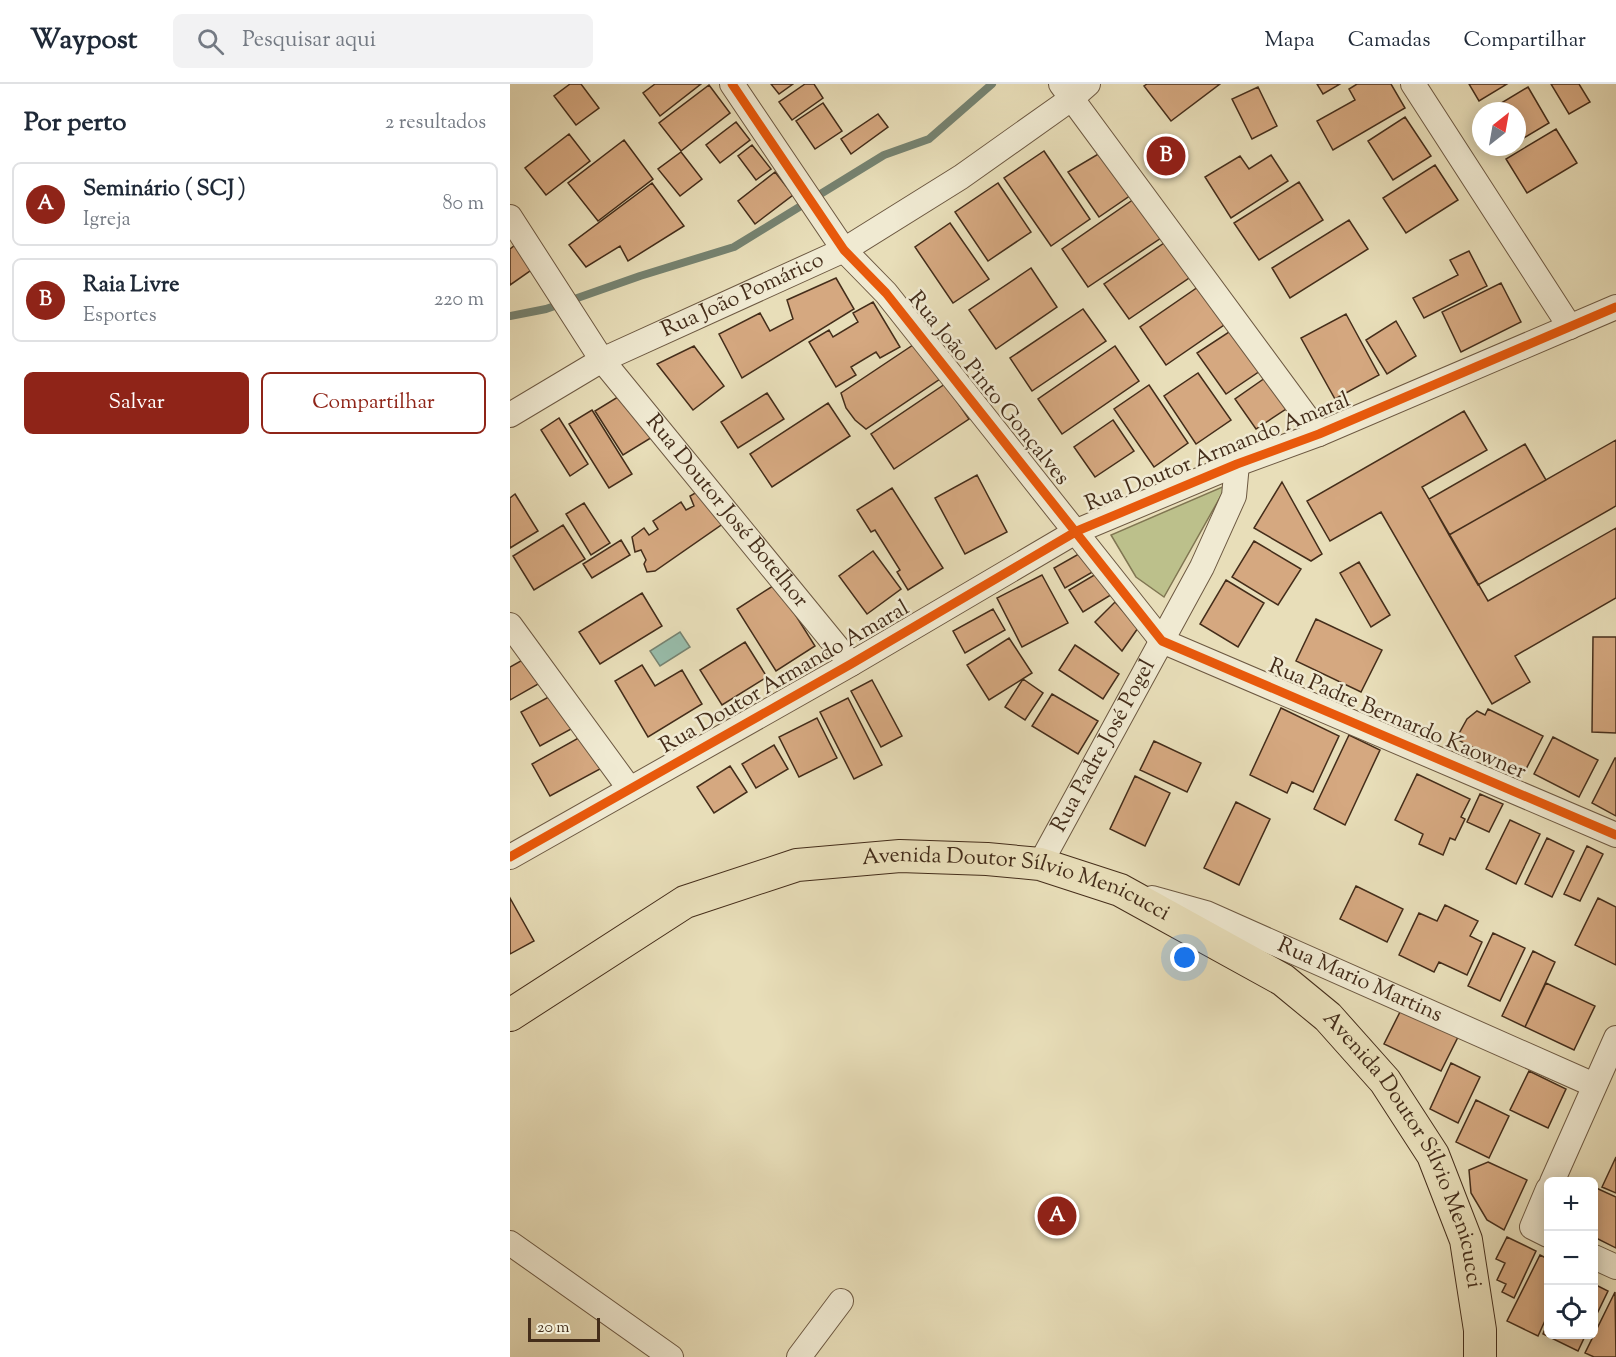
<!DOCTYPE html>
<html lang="pt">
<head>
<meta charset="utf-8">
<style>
  body { margin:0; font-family:"Sorts Mill Goudy",serif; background:#f2f2f3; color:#1f2937 }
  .controls { position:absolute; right:18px; bottom:18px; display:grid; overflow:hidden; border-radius:9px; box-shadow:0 3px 15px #0003 }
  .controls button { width:54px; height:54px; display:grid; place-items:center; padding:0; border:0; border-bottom:2px solid #e0e1e3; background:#fff; color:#1f2937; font:30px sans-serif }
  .compass { position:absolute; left:962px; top:18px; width:54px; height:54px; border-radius:50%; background:#fff; box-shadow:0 3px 15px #0003; rotate:31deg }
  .scale { position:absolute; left:18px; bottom:15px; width:72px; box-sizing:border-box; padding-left:6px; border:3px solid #442d1a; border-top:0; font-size:16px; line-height:21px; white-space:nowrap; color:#442d1a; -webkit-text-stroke:4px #f0ead2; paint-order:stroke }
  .you { position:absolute; left:675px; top:874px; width:21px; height:21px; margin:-15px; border:4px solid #fff; border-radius:50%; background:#1a73e8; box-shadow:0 0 0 9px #1a73e833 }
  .badge { display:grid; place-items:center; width:39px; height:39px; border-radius:50%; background:#8f2418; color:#fff; font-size:20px; font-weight:700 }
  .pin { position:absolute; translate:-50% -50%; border:3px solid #fff; box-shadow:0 2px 6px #0006 }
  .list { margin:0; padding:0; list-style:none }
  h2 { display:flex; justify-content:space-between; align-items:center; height:78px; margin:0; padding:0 24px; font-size:26px }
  h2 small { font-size:20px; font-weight:400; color:#747a83 }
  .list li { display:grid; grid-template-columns:39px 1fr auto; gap:18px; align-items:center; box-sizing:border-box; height:84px; margin:0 12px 12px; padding:0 12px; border:2px solid #e0e1e3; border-radius:9px }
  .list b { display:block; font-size:22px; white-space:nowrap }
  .list p { margin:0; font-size:20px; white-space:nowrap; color:#747a83 }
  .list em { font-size:20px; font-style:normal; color:#747a83 }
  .actions { display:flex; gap:12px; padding:18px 24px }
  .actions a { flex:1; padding:14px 0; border:2px solid #8f2418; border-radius:9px; text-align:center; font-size:21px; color:#8f2418 }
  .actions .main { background:#8f2418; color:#fff }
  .icon { flex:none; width:33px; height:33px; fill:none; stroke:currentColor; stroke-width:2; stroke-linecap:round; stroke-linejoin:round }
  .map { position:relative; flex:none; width:1106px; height:1273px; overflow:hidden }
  header { display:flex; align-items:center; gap:36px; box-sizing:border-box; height:84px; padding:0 30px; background:#fff; border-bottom:2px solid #e0e1e3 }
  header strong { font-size:28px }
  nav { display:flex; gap:33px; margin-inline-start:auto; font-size:21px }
  .search { width:420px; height:54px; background:#f2f2f3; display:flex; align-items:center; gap:15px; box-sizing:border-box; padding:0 21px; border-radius:9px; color:#747a83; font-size:22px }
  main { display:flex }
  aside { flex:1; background:#fff }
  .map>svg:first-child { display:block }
  .green { fill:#bcc08b; stroke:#807652; stroke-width:1.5 }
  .water { fill:#98bdab; stroke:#768371; stroke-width:1.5 }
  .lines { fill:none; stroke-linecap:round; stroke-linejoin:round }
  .stream { stroke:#768371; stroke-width:8 }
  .building { fill:#d5a880; stroke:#442d1a; stroke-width:1.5 }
  .minor-casing { stroke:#6d5942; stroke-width:26 }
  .major-casing { stroke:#442d1a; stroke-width:34 }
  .minor { stroke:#f0ead2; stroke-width:24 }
  .major { stroke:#e8deb9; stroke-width:32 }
  .cycleway-casing { stroke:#f0ead2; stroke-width:13 }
  .cycleway { stroke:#e8590c; stroke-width:9 }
  .labels { text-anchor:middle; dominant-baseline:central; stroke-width:5; stroke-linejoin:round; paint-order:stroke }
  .street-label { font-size:22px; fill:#442d1a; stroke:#f0ead2 }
</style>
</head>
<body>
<header>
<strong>Waypost</strong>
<div class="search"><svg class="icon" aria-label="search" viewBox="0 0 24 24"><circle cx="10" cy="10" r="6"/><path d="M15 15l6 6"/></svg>Pesquisar aqui</div>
<nav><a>Mapa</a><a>Camadas</a><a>Compartilhar</a></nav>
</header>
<main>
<aside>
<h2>Por perto<small>2 resultados</small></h2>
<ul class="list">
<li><span class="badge">A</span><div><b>Seminário ( SCJ )</b><p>Igreja</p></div><em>80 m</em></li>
<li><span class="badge">B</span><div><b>Raia Livre</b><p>Esportes</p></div><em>220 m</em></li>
</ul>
<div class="actions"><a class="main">Salvar</a><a>Compartilhar</a></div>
</aside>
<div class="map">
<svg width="1106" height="1273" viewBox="0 0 1106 1273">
  <rect width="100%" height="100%" fill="#e8deb9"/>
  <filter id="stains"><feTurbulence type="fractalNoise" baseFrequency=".00333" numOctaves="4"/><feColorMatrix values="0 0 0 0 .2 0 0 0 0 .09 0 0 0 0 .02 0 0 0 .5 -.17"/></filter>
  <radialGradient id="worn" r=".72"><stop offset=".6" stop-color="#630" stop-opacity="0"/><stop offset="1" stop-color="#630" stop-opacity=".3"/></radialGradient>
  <!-- green -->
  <path class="green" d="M717,401L654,513L626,493L601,451Z"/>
  <!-- water -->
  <path class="water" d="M170,548L180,563L150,582L140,567Z"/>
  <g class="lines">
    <!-- stream -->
    <path class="stream" d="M0,232L36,225L130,192L224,163L374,71L419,55L482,0"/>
  </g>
  <!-- building -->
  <path class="building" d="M60,0H71L89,24L66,41L44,12Z
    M145,0H191L150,32L133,9Z
    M261,0H283L269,10Z
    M295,0H304L313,14L282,36L269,18Z
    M637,0H710L661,37L634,2Z
    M807,0H830L813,10Z
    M847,0H881L895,24L823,66L807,37L845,16L839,5Z
    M959,0H997L969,17Z
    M1041,0H1069L1080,18L1059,30Z
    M199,1L220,29L171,67L149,39Z
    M748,3L767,42L742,55L722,15Z
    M1018,3L1039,39L1007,58V27H978Z
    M313,19L332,47L305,65L286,37Z
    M368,30L378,43L341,70L331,55Z
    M895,33L921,72L883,96L858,57Z
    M226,38L240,56L210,79L196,61Z
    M1046,45L1067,79L1017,109L996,75Z
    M59,50L80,77L36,111L15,84Z
    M114,56L143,95L88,137L58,99Z
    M242,61L261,85L246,96L228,72Z
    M534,67L580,135L541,162L494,94Z
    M171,68L192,95L170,112L148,85Z
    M590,69L621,111L589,133L558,88Z
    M761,71L778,97L721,134L695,93L730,72L739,85Z
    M925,81L948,116L896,149L873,114Z
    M265,88L283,111L245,140L228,117Z
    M789,98L813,136L749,176L724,139Z
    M142,99L174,142L118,177L110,162L76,183L59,161Z
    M488,99L521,148L478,177L445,128Z
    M627,113L654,152L578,203L552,165Z
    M839,136L858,165L780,214L762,184Z
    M440,139L479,195L443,219L405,163Z
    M657,157L682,192L619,235L594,200Z
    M9,158L27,182L0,201V165Z
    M959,167L977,202L914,234L903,214L948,191L940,176Z
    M521,184L547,223L486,265L459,226Z
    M326,194L344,225L232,294L209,250L250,229L260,247L283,235L277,216Z
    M991,199L1011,238L951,268L932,228Z
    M688,203L714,241L656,281L630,243Z
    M363,218L390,263L370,274L366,268L341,283L346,291L326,303L299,258L319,246L323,253L348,238L343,229Z
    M573,225L596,257L522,307L500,274Z
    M836,230L869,291L825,315L791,254Z
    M886,237L906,272L877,290L856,256Z
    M722,246L750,287L716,310L687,269Z
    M406,259L430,295L356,345L345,336L336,324L331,309Z
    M184,262L214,302L183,326L147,280Z
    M605,262L629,297L552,350L528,315Z
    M688,289L721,336L686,360L654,312Z
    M755,294L776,325L746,345L725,315Z
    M435,300L459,335L384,385L361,350Z
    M639,301L678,359L644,383L604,325Z
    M116,308L144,352L113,371L85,327Z
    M257,309L274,335L228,364L211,338Z
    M318,319L340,352L262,403L240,370Z
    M82,326L122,390L99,404L59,340Z
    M954,327L977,366L912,403L978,517L1106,444V514L1005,572L1020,598L982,620L871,428L820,457L797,417Z
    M49,334L78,380L60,392L31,346Z
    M603,336L624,367L585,393L564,363Z
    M1106,356V422L968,501L939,451Z
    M1015,360L1036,396L939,451L919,415Z
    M467,391L497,448L455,470L425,414Z
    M772,398L812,470L801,477L744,444Z
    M382,404L433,484L398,506L387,488L390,486L365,446L361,448L347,426Z
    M192,405L214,439L145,487L137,488L134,480L136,476L131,466L125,468L122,453L134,444L139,451L148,445L143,437L171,418L176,426L184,422L180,412Z
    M5,410L28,447L0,464V414Z
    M74,419L100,459L81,471L56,430Z
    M53,441L75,475L24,506L3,472Z
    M111,456L120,471L82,494L73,480Z
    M744,457L791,485L768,521L722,493Z
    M363,467L391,505L357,530L329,492Z
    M574,467L586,486L555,504L544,484Z
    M849,478L880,531L861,543L830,489Z
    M591,487L604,509L573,528L559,506Z
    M532,491L558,539L512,563L487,514Z
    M716,496L754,519L728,563L690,540Z
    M266,500L305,562L266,587L227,525Z
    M132,509L152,542L90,580L69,548Z
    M605,518L628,544L612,567L585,538Z
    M483,525L495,546L455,569L443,547Z
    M806,535L872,566L851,608L786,577Z
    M1083,553H1106V649L1082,648Z
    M499,554L522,589L479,616L457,581Z
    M235,558L257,593L212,621L190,586Z
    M565,561L609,590L593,615L549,586Z
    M16,574L30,599L0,616V583Z
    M132,581L145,602L172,586L192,620L138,653L105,597Z
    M513,595L533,609L515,636L495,623Z
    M362,596L392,652L371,663L341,607Z
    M44,610L63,644L30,662L11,628Z
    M542,610L588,637L568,670L522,642Z
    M338,614L372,681L344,695L310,628Z
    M771,624L829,652L803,708L782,698L777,709L740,691Z
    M978,625L1033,652L1014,689L946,655L957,635L967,627L975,631Z
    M307,634L327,674L289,693L269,653Z
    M839,651L870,666L835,741L804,725Z
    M72,652L90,685L40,712L22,680Z
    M1043,653L1088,676L1069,713L1024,690Z
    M644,657L691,679L677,708L630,686Z
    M264,661L278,685L246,704L232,680Z
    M1105,674H1106V732L1082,719Z
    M220,682L237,708L204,729L187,703Z
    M907,690L960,715L951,733L955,735L945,756L940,754L933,771L909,760L913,750L885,736Z
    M625,692L660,709L635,762L600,745Z
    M970,710L993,720L979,748L957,738Z
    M726,718L760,735L729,801L694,784Z
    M1000,736L1030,750L1006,800L976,785Z
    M1037,754L1064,767L1042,813L1015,800Z
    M1077,762L1093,770L1070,817L1054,810Z
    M846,802L893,825L877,858L830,835Z
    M0,814L24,857L0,870Z
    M1088,814L1106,823V881L1065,861Z
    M935,821L968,837L960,852L972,858L957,891L929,878L924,888L889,871L909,829L927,837Z
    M983,849L1015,864L990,917L958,902Z
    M1023,867L1045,878L1015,943L992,932Z
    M1036,899L1085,922L1064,966L1015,943Z
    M891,926L948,953L931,987L874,960Z
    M941,979L970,993L948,1039L920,1025Z
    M1019,987L1056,1005L1038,1044L1000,1026Z
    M966,1016L999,1032L979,1074L946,1058Z
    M1106,1073V1109L1092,1103Z
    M978,1078L1017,1096L994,1146L977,1136L961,1109L959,1086Z
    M1084,1103L1106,1113V1164L1084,1153Z
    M997,1153L1026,1167L1004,1214L992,1208L996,1200L987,1196L995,1179L986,1175Z
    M1030,1171L1038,1175V1230L1028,1252L997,1237Z
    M1084,1200L1098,1207L1084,1236Z
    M1105,1208L1106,1273H1084L1075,1269Z
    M1038,1238V1250H1076L1068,1267L1033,1250Z"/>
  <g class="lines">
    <defs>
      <g id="minor">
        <path d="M222,0L334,166L376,209L652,557L1106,751"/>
        <path d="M551,0L809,350"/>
        <path d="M903,0L1060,243"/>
        <path id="s1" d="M0,133L92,276L341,580"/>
        <path id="s2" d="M0,331L92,276L334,166L451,93L561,15L578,0"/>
        <path d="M0,541L119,704"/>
        <path d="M0,773L341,580L567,447L727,380L809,350L1106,223"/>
        <path id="s3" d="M530,780L692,483L724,412L727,380"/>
        <path id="s4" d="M642,814L696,829L1084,1001"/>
        <path d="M1042,1098L1106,954"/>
        <path d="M1038,1105L1022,1143L1038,1151"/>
        <path d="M0,1159L161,1273"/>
        <path d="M1084,1173L1106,1183"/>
        <path d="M289,1273L331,1217"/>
      </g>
      <g id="major">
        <path id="s5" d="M0,931L175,818L287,781L390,772L477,775L530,780L610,806L773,896L818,933L875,997L923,1071L956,1156L970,1246V1273"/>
      </g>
    </defs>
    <!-- minor casing -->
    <use href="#minor" class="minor-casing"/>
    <!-- major casing -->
    <use href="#major" class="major-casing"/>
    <!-- minor -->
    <use href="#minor" class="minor"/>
    <!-- major -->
    <use href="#major" class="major"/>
    <defs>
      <path id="cycleway" d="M222,0L334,166L376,209L652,557L1106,751
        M0,773L341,580L567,447L727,380L809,350L1106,223"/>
    </defs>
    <!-- cycleway casing -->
    <use href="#cycleway" class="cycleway-casing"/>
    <!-- cycleway -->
    <use href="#cycleway" class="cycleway"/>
  </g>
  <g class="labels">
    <!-- street labels -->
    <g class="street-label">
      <text stroke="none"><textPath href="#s2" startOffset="262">Rua João Pomárico</textPath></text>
      <text transform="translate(478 305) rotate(51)">Rua João Pinto Gonçalves</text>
      <text transform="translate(708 369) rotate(-22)">Rua Doutor Armando Amaral</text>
      <text stroke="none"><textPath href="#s1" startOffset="366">Rua Doutor José Botelhor</textPath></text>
      <text transform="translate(275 594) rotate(-30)">Rua Doutor Armando Amaral</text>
      <text transform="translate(887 636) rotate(23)">Rua Padre Bernardo Kaowner</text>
      <text stroke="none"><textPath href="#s3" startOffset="134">Rua Padre José Pogel</textPath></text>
      <text stroke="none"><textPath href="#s5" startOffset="550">Avenida Doutor Sílvio Menicucci</textPath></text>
      <text stroke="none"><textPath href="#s4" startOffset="224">Rua Mario Martins</textPath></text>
      <text stroke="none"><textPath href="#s5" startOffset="1054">Avenida Doutor Sílvio Menicucci</textPath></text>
    </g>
  </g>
  <rect width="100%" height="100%" filter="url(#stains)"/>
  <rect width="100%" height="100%" fill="url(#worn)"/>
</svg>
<div class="controls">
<button>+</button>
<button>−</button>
<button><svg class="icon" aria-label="locate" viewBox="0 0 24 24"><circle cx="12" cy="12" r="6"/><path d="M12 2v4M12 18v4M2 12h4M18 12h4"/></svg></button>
</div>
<svg class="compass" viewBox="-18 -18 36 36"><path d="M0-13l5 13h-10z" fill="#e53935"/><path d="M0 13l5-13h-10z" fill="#747a83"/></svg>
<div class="scale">20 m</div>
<div class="you"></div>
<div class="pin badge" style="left:547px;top:1132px">A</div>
<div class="pin badge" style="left:656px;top:72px">B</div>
</div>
</main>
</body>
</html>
